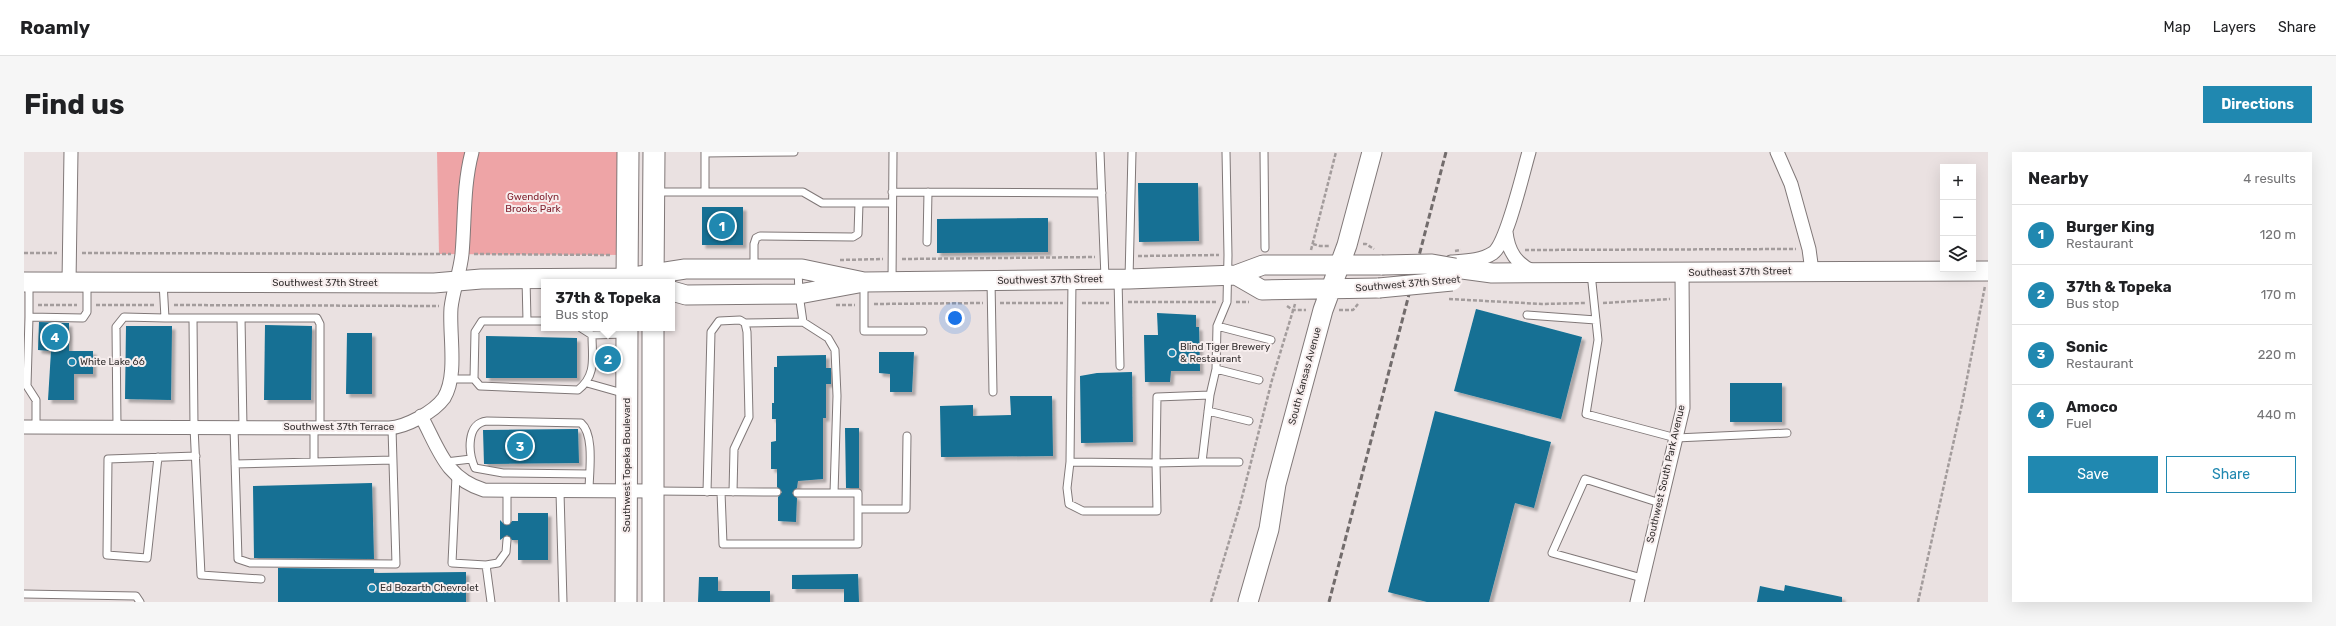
<!DOCTYPE html>
<html lang="en">
<head>
<meta charset="utf-8">
<style>
  body { margin:0; font-family:Rubik,sans-serif; background:#f6f6f6; color:#202124 }
  .controls { position:absolute; right:12px; top:12px; display:grid; overflow:hidden; border-radius:0px; box-shadow:0 4px 16px #0002 }
  .controls button { width:36px; height:36px; display:grid; place-items:center; padding:0; border:0; border-bottom:1px solid #e0e0e0; background:#fff; color:#202124; font:20px sans-serif }
  .you { position:absolute; left:931px; top:166px; width:14px; height:14px; margin:-10px; border:3px solid #fff; border-radius:50%; background:#1a73e8; box-shadow:0 0 0 6px #1a73e833 }
  .badge { display:grid; place-items:center; width:26px; height:26px; border-radius:50%; background:#2088b0; color:#fff; font-size:13px; font-weight:700 }
  .pin { position:absolute; translate:-50% -50%; border:2px solid #fff; box-shadow:0 1px 4px #0006 }
  .popup { position:absolute; left:517px; top:127px; width:134px; height:52px; box-sizing:border-box; display:grid; place-content:center; border-radius:0px; background:#fff; filter:drop-shadow(0 1px 3px #0005); font-size:13px; white-space:nowrap; color:#757577 }
  .popup b { font-size:15px; color:#202124 }
  .popup::after { content:''; position:absolute; left:50%; top:100%; margin-left:-8px; border:8px solid transparent; border-top-color:#fff }
  .list { margin:0; padding:0; list-style:none }
  h2 { display:flex; justify-content:space-between; align-items:center; height:52px; margin:0; padding:0 16px; font-size:17px }
  h2 small { font-size:13px; font-weight:400; color:#757577 }
  .list li { display:grid; grid-template-columns:26px 1fr auto; gap:12px; align-items:center; box-sizing:border-box; height:60px; padding:0 16px; border-top:1px solid #e0e0e0 }
  .list b { display:block; font-size:15px; white-space:nowrap }
  .list p { margin:0; font-size:13px; white-space:nowrap; color:#757577 }
  .list em { font-size:13px; font-style:normal; color:#757577 }
  .actions { display:flex; gap:8px; padding:12px 16px }
  .actions a { flex:1; padding:9px 0; border:1px solid #2088b0; border-radius:0px; text-align:center; font-size:14px; color:#2088b0 }
  .actions .main { background:#2088b0; color:#fff }
  .icon { flex:none; width:22px; height:22px; fill:none; stroke:currentColor; stroke-width:2; stroke-linecap:round; stroke-linejoin:round }
  .map { position:relative; flex:none; width:1964px; height:450px; overflow:hidden; border-radius:0px }
  header { display:flex; align-items:center; gap:24px; box-sizing:border-box; height:56px; padding:0 20px; background:#fff; border-bottom:1px solid #e0e0e0 }
  header strong { font-size:19px }
  nav { display:flex; gap:22px; margin-inline-start:auto; font-size:14px }
  .intro { display:flex; align-items:center; justify-content:space-between; box-sizing:border-box; height:96px; padding:0 24px }
  h1 { margin:0; font-size:28px }
  .button { padding:10px 18px; border-radius:0px; background:#2088b0; color:#fff; font-size:14px; font-weight:700 }
  main { display:flex; gap:24px; padding:0 24px }
  aside { flex:1; background:#fff; border-radius:0px; box-shadow:0 4px 16px #0002 }
  .map>svg:first-child { display:block }
  .green { fill:#eea4a6 }
  .building { fill:#137094; filter:url(#shadow) }
  .lines { fill:none; stroke-linecap:round; stroke-linejoin:round }
  .lane-casing { stroke:#807878; stroke-width:9 }
  .street-casing { stroke:#807878; stroke-width:15 }
  .secondary-casing { stroke:#807878; stroke-width:21 }
  .primary-casing { stroke:#807878; stroke-width:23 }
  .path { stroke:#a39c9c; stroke-width:2.5; stroke-dasharray:4 2; stroke-linecap:butt }
  .lane { stroke:#fff; stroke-width:7 }
  .street { stroke:#fff; stroke-width:13 }
  .secondary { stroke:#fff; stroke-width:19 }
  .primary { stroke:#fff; stroke-width:21 }
  .rail { stroke:#726c6c; stroke-width:3; stroke-dasharray:6 3; stroke-linecap:butt }
  .secondary-bridge-casing { stroke:#807878; stroke-width:21; stroke-linecap:butt }
  .path-bridge { stroke:#a39c9c; stroke-width:2.5; stroke-dasharray:4 2; stroke-linecap:butt }
  .secondary-bridge { stroke:#fff; stroke-width:19 }
  .poi-dot { fill:#2088b0; stroke:#f7eeee; stroke-width:1.5 }
  .labels { text-anchor:middle; dominant-baseline:central; stroke-width:4; stroke-linejoin:round; paint-order:stroke }
  .park-label { font-size:10px; fill:#80222f; stroke:#f7eeee }
  .street-label { font-size:10px; fill:#343030; stroke:#f7eeee }
  .poi-label { font-size:10px; fill:#343030; stroke:#f7eeee; text-anchor:start }
</style>
</head>
<body>
<header>
<strong>Roamly</strong>
<nav><a>Map</a><a>Layers</a><a>Share</a></nav>
</header>
<div class="intro"><h1>Find us</h1><a class="button">Directions</a></div>
<main>
<div class="map">
<svg width="1964" height="450" viewBox="0 0 1964 450">
  <defs>
    <filter id="shadow"><feDropShadow dx="3.5" dy="3.5" stdDeviation="1" flood-color="#0004"/></filter>
  </defs>
  <rect width="100%" height="100%" fill="#eae1e1"/>
  <!-- green -->
  <path class="green" d="M413,0H603V103L415,102Z"/>
  <!-- building -->
  <path class="building" d="M1114,31H1174L1175,89L1115,90Z
    M678,55H719V93H678Z
    M1024,66V100L913,101V67Z
    M1452,157L1558,185L1537,267L1430,239Z
    M1133,161L1172,163V175H1175L1176,219H1147L1146,230H1121L1120,183H1134Z
    M15,170L45,171V199H69V222H50V248H24L27,199L14,198Z
    M241,173L288,174L287,248H240Z
    M102,174H148L147,248L101,247Z
    M323,181H348V242H322Z
    M462,184L553,186V226H462Z
    M855,200H890L888,240H866V222L855,221Z
    M802,203V216H807V232H802V266H799V327L774,329L773,336L768,341L773,346L772,370L754,369V345L758,340L753,335V317H747V290L752,289V267H748V251H750V215H753V204Z
    M1108,220L1109,290L1057,291L1056,224L1073,221Z
    M1706,231H1758V270H1706Z
    M986,244H1028L1029,304L917,305L916,254L949,253V264L987,263Z
    M1411,259L1527,290L1510,356L1491,351L1465,450H1403L1364,440Z
    M821,276H835V336H822Z
    M554,277L555,311L460,312L459,278Z
    M348,331L350,407L230,406L229,334Z
    M494,361H524V408H494V388H488L483,383L476,388V368L481,373H485L488,369H494Z
    M254,416L350,417V421L442,420V450H254Z
    M834,422L835,450H820V437H768V423Z
    M675,425H694V439H746V450H674Z
    M1761,433L1818,445V450H1733L1736,434L1760,439Z"/>
  <g class="lines">
    <defs>
      <path id="lane" d="M681,0V40
        M1076,0L1081,126
        M1240,0L1241,96
        M681,1L770,0
        M632,40H779L798,51H868
        M868,40L1078,41
        M903,90L904,40
        M730,117V92L732,86L736,84L829,85L834,82L835,51
        M774,117L775,142L779,170
        M1567,121L1574,188L1562,262L1652,286L1763,281
        M502,127L503,169
        M1094,127L1096,214
        M1105,127L1108,0
        M967,129L969,240
        M139,130L141,166H293L296,172V276
        M840,130V179H899
        M868,130L869,0
        M5,131V165L59,166L63,160V130
        M1503,163L1572,168
        M5,165L3,234L12,248V275
        M169,166L170,275L177,423L237,427
        M217,166L219,275
        M520,169H458L451,180L450,227L456,234L554,238C573,223 568,205 568,183
        M721,171L779,170L804,186L811,198L813,244L810,341
        M1193,174L1247,188
        M557,176L568,183L601,182
        M1192,217L1235,228
        M427,227H450
        M563,231L602,242
        M1186,243L1133,245L1132,311L1178,310L1186,243L1192,217L1193,174L1203,150L1204,103L1202,0
        M1184,259L1225,269
        M93,275L92,175L100,165L141,166
        M210,275L214,407L226,411L372,412L368,276
        M290,276V310
        M134,305L123,406L83,403L84,307L172,304
        M422,310L447,307
        M1046,310L1043,336L1045,352L1059,359H1133L1132,311L1046,310L1048,128
        M1178,310H1215
        M211,312L369,308
        M565,322L479,321L451,316C444,301 442,271 463,269L557,271C571,283 565,321 565,339
        M432,324L428,411L462,413L467,450
        M483,339V369
        M631,339L753,340
        M536,340L539,450
        M683,340L687,180L695,169L716,168L721,171L723,180L725,265L710,297L709,340
        M697,340L699,392H834V341H773
        M834,357H882L883,284
        M462,413L474,411L482,400L483,388
        M1618,426L1528,401L1561,327L1636,351
        M0,442L112,444L116,450"/>
      <path id="street" d="M1753,0L1767,32L1785,97L1788,119
        M1482,80C1484,99 1492,112 1510,120
        M1427,110C1441,109 1457,109 1469,101C1483,91 1499,20 1505,0
        M45,130L47,0
        M397,264C415,297 421,326 460,338L629,339
        M0,275L365,276C382,275 410,260 420,246C434,223 425,183 427,156C429,138 436,121 438,102C441,68 439,34 448,0
        M1613,450L1659,256L1658,121"/>
      <path id="secondary" d="M1431,116L1468,121L1964,119
        M1212,123L1238,138L1355,136
        M0,130L410,131L457,127L603,126L661,117H778L840,130
        M648,139L662,143L775,142L840,130L1105,127L1212,123L1239,113H1358
        M1224,450L1245,377L1252,332L1299,158L1323,93L1348,0"/>
      <path id="primary" d="M603,130L604,0
        M629,130L630,0
        M602,450L603,176
        M629,450V176"/>
    </defs>
    <!-- lane casing -->
    <use href="#lane" class="lane-casing"/>
    <!-- street casing -->
    <use href="#street" class="street-casing"/>
    <!-- secondary casing -->
    <use href="#secondary" class="secondary-casing"/>
    <!-- primary casing -->
    <use href="#primary" class="primary-casing"/>
    <!-- path -->
    <path class="path" d="M1289,92L1296,94H1306
      M1339,92H1342L1350,97
      M1287,98L1312,0
      M1501,98L1772,97
      M0,101H33
      M58,101L427,102
      M450,102L587,103
      M1114,104L1195,103
      M878,107L1071,105
      M816,108L859,107
      M1425,147L1518,152L1562,151
      M1104,150H1193
      M1212,150H1225
      M976,151H1039
      M1058,151H1085
      M1579,151L1646,147
      M850,152L959,151
      M14,153H53
      M72,153H131
      M150,153L415,154
      M812,153H831
      M1263,154L1269,158H1282
      M1315,158H1329L1334,152
      M1187,450L1216,353L1248,228L1271,152
      M1894,450L1938,252L1961,134"/>
    <!-- lane -->
    <use href="#lane" class="lane"/>
    <!-- street -->
    <use href="#street" class="street"/>
    <!-- secondary -->
    <use href="#secondary" class="secondary"/>
    <!-- primary -->
    <use href="#primary" class="primary"/>
    <!-- rail -->
    <path class="rail" d="M1305,450L1422,0"/>
    <defs>
      <path id="secondary-bridge" d="M1358,113L1408,112L1431,116
        M1355,136L1428,129"/>
    </defs>
    <!-- secondary-bridge casing -->
    <use href="#secondary-bridge" class="secondary-bridge-casing"/>
    <!-- path-bridge -->
    <path class="path-bridge" d="M1431,99L1437,98"/>
    <!-- secondary-bridge -->
    <use href="#secondary-bridge" class="secondary-bridge"/>
  </g>
  <!-- markers -->
  <g class="poi-dot">
    <circle cx="1148" cy="201" r="4"/>
    <circle cx="48" cy="210" r="4"/>
    <circle cx="348" cy="436" r="4"/>
  </g>
  <g class="labels">
    <!-- park labels -->
    <g class="park-label">
      <text x="509" y="45">Gwendolyn<tspan x="509" dy="12">Brooks Park</tspan></text>
    </g>
    <!-- street labels -->
    <g class="street-label">
      <text transform="translate(1716 120) rotate(-1)">Southeast 37th Street</text>
      <text transform="translate(1026 128) rotate(-1)">Southwest 37th Street</text>
      <text x="301" y="131">Southwest 37th Street</text>
      <text transform="translate(1384 132) rotate(-5)">Southwest 37th Street</text>
      <text transform="translate(1281 224) rotate(-75)">South Kansas Avenue</text>
      <text x="315" y="275">Southwest 37th Terrace</text>
      <text transform="translate(603 313) rotate(-90)">Southwest Topeka Boulevard</text>
      <text transform="translate(1642 322) rotate(-77)">Southwest South Park Avenue</text>
    </g>
    <!-- poi labels -->
    <g class="poi-label">
      <text x="1156" y="195">Blind Tiger Brewery<tspan x="1156" dy="12">&amp; Restaurant</tspan></text>
      <text x="56" y="210">White Lake 66</text>
      <text x="356" y="436">Ed Bozarth Chevrolet</text>
    </g>
  </g>
</svg>
<div class="controls">
<button>+</button>
<button>−</button>
<button><svg class="icon" aria-label="layers" viewBox="0 0 24 24"><path d="M12 4l9 5-9 5-9-5zM3 14l9 5 9-5"/></svg></button>
</div>
<div class="you"></div>
<div class="pin badge" style="left:698px;top:74px">1</div>
<div class="pin badge" style="left:584px;top:207px">2</div>
<div class="popup"><b>37th &amp; Topeka</b>Bus stop</div>
<div class="pin badge" style="left:496px;top:294px">3</div>
<div class="pin badge" style="left:31px;top:185px">4</div>
</div>
<aside>
<h2>Nearby<small>4 results</small></h2>
<ul class="list">
<li><span class="badge">1</span><div><b>Burger King</b><p>Restaurant</p></div><em>120 m</em></li>
<li><span class="badge">2</span><div><b>37th &amp; Topeka</b><p>Bus stop</p></div><em>170 m</em></li>
<li><span class="badge">3</span><div><b>Sonic</b><p>Restaurant</p></div><em>220 m</em></li>
<li><span class="badge">4</span><div><b>Amoco</b><p>Fuel</p></div><em>440 m</em></li>
</ul>
<div class="actions"><a class="main">Save</a><a>Share</a></div>
</aside>
</main>
</body>
</html>
